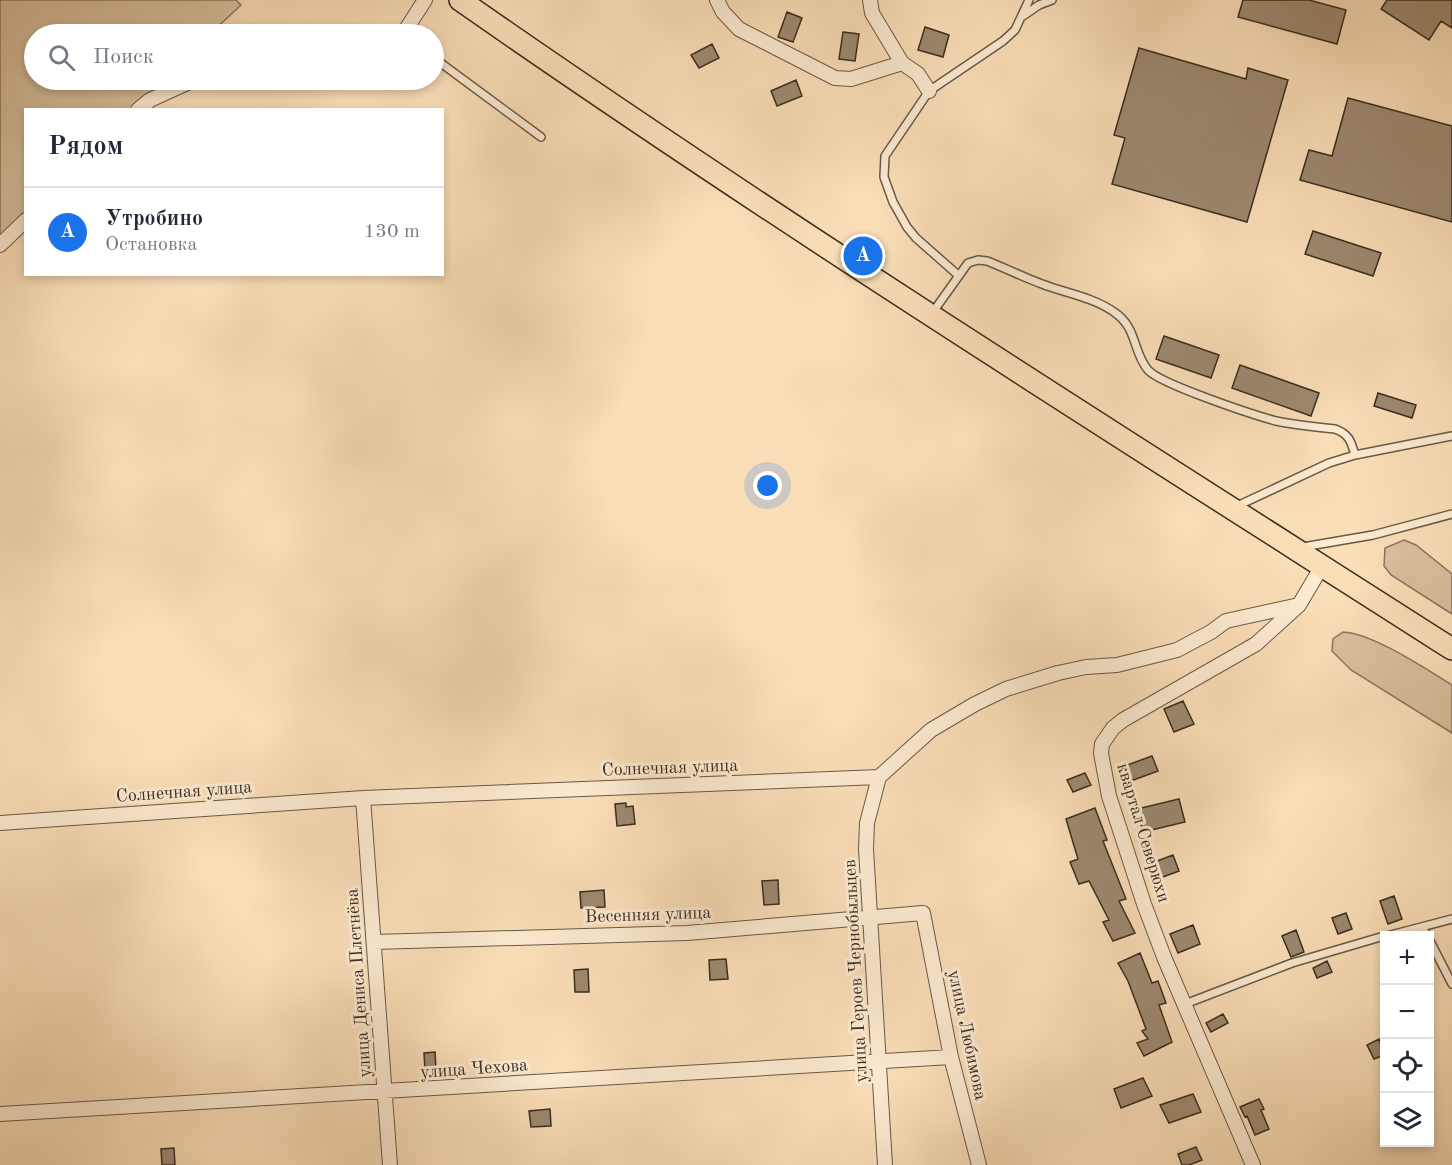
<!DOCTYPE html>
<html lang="ru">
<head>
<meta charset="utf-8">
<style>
  body { margin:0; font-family:"Old Standard TT",serif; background:#f2f2f3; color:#1f2937 }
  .controls { position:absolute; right:18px; bottom:18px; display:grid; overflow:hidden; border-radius:0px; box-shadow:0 3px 9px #0003 }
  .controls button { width:54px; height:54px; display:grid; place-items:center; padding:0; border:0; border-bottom:2px solid #e0e1e3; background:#fff; color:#1f2937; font:30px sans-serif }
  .you { position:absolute; left:768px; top:486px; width:21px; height:21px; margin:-15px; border:4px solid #fff; border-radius:50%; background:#1a73e8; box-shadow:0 0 0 9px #1a73e833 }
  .badge { display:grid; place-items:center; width:39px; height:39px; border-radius:50%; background:#1a73e8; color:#fff; font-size:20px; font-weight:700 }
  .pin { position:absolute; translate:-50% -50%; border:3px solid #fff; box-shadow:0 2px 6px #0006 }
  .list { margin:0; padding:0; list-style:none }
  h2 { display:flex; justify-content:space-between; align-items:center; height:78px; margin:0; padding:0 24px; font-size:26px }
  h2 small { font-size:20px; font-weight:400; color:#747a83 }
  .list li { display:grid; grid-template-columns:39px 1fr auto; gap:18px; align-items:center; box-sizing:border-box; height:90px; padding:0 24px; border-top:2px solid #e0e1e3 }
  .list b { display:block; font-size:22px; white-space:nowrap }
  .list p { margin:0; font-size:20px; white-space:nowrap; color:#747a83 }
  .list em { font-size:20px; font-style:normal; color:#747a83 }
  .icon { flex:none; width:33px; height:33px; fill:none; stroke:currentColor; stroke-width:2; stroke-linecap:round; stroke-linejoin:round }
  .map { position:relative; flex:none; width:1452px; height:1165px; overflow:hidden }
  .search { position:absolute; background:#fff; box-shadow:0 3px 9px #0003; left:24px; top:24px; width:420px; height:66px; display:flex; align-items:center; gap:15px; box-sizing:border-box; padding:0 21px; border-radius:33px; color:#747a83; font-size:22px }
  .panel { position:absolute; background:#fff; box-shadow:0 3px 9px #0003; left:24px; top:108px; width:420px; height:168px; border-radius:0px }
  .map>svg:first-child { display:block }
  .green { fill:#d9c09e; stroke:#897660; stroke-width:1.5 }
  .building { fill:#9d8970; stroke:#392d21; stroke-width:1.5 }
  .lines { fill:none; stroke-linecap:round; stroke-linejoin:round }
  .lane-casing { stroke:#695947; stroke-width:10 }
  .street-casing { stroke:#695947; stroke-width:16 }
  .primary-casing { stroke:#392d21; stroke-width:24 }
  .lane { stroke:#fcead1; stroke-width:7 }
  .street { stroke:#fcead1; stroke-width:14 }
  .primary { stroke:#fadeb8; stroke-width:21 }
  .labels { text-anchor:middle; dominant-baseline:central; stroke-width:6; stroke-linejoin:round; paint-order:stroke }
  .street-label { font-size:18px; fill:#392d21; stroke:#fcead1 }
</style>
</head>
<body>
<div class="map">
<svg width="1452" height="1165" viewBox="0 0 1452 1165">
  <rect width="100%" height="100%" fill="#fadeb8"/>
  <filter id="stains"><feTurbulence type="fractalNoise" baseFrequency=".00333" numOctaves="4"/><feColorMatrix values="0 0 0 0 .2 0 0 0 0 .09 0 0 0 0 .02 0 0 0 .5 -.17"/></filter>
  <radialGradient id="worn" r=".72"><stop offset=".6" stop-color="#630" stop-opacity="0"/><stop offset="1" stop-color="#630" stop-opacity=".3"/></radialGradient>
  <!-- green -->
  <path class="green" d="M0,0H236L241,5L210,34H34V80H164L133,109L26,110L25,214L0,238Z
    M1404,540L1416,545L1452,574V614L1391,575L1384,566L1385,548Z
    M1343,632C1372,633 1426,669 1452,685V733L1351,670L1332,651L1333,639Z"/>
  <!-- building -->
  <path class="building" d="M1243,0H1309L1346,10L1337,44L1238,17Z
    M1387,0H1452V28L1441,21L1429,40L1381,9Z
    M787,12L802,18L793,42L778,37Z
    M925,27L949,35L943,57L918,50Z
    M843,32L859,34L855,61L839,59Z
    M712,44L719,58L699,68L691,55Z
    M1139,48L1246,79L1248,68L1288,80L1247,222L1112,184L1125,138L1114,135Z
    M796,80L802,96L777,106L771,91Z
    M1348,98L1452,126V222L1300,180L1309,150L1332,156Z
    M1313,231L1381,253L1373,276L1305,254Z
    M1164,336L1219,355L1211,378L1156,359Z
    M1240,365L1319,393L1311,416L1232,388Z
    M1378,393L1416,405L1412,418L1374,406Z
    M1183,701L1194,724L1174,732L1164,709Z
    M1152,756L1158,771L1128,782L1122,767Z
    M1085,773L1091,785L1073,792L1067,780Z
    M1179,799L1185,822L1143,832L1137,809Z
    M626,803V807L633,806L635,824L617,826L615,804Z
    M1095,808L1107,840L1103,841L1126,899L1119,901L1135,933L1113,941L1103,922L1109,920L1089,881L1079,884L1070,862L1078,859L1066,819Z
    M1173,855L1179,871L1155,880L1149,864Z
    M778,880L779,904L764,905L762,881Z
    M604,890L605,907L581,908L580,892Z
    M1394,896L1402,919L1388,924L1380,901Z
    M1346,913L1352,929L1338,934L1332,918Z
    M1193,925L1200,944L1178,953L1170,934Z
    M1296,930L1304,952L1291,957L1282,936Z
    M1140,953L1152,983L1158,981L1166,1003L1159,1005L1172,1042L1144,1056L1137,1043L1148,1039L1142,1031L1146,1029L1128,981L1118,963Z
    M726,959L728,979L710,980L709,960Z
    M1327,961L1332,972L1317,978L1313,968Z
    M588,969L589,992H575L574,970Z
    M1223,1014L1228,1023L1211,1032L1206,1023Z
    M1379,1039L1384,1055L1374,1059L1367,1045Z
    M435,1052L436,1070L425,1071L424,1053Z
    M1143,1078L1152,1096L1121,1108L1114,1089Z
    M1193,1094L1201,1112L1169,1123L1160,1105Z
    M1259,1099L1264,1109L1261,1110L1269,1129L1255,1135L1247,1116L1245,1117L1240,1107Z
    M550,1109L551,1126L531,1127L529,1111Z
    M1196,1147L1202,1160L1189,1165H1182L1178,1154Z
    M174,1148L175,1165H162L161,1149Z"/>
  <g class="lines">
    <defs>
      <path id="lane" d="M1023,16L1039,5L1052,0
        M434,58L541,137
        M958,275L916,238L907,227L893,202L884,177L885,156L929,91L1003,41L1015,30L1029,0
        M933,312L968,263L978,260L987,261C1005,268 1023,277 1042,284C1065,293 1093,297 1114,312C1138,328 1132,351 1148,370C1160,384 1254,415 1276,421C1295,425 1315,427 1335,429C1349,434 1351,441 1355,455
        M1235,507L1329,463L1355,455L1452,436
        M1303,547L1373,535L1452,514
        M1422,927L1427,936
        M1387,936L1452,919
        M1430,941L1452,984
        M1185,1004L1292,963L1384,936"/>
      <path id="street" d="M717,0L723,12L739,29L835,78L851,79L902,63
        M870,0L872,13L902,63L918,74L929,91
        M403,34L425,0
        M138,110L150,100L194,80
        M0,245L26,220
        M879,777L867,823L866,849L885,1165
        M363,798L390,1165
        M0,823L363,798L879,777L931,730L975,704L1006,689L1058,673L1086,667L1117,665L1177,650L1211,632L1226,621L1299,605
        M374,942L687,933L923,913L951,1057L979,1165
        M0,1114L951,1057
        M1253,1165L1164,957L1144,904L1109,796L1101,753L1102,744L1113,728L1123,720L1256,644L1299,605L1322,566"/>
      <path id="primary" d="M460,0C784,226 1119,436 1452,649"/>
    </defs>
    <!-- lane casing -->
    <use href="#lane" class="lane-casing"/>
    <!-- street casing -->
    <use href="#street" class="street-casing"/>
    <!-- primary casing -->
    <use href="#primary" class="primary-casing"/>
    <!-- lane -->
    <use href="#lane" class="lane"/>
    <!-- street -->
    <use href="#street" class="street"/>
    <!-- primary -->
    <use href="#primary" class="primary"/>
  </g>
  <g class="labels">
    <!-- street labels -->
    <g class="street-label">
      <text transform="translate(670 768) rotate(-2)">Солнечная улица</text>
      <text transform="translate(184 792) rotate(-4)">Солнечная улица</text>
      <text transform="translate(1143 833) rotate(73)">квартал Северюхи</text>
      <text transform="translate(648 915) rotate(-2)">Весенняя улица</text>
      <text transform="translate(856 971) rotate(-93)">улица Героев Чернобыльцев</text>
      <text transform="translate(359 983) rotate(-94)">улица Дениса Плетнёва</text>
      <text transform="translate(967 1035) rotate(78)">улица Любимова</text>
      <text transform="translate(474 1069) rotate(-4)">улица Чехова</text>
    </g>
  </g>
  <rect width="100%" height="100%" filter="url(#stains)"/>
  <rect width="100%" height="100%" fill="url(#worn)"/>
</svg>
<div class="controls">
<button>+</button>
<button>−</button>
<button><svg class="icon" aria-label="locate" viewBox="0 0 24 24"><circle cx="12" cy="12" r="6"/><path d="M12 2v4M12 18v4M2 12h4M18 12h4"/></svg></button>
<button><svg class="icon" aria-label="layers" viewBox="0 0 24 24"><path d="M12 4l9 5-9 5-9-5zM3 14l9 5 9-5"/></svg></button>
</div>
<div class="you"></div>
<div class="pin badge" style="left:863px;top:256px">A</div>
<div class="search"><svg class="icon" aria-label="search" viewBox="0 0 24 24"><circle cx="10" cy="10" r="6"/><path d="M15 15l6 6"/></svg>Поиск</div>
<section class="panel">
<h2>Рядом<small></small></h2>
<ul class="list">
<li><span class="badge">A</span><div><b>Утробино</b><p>Остановка</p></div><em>130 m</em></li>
</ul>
</section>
</div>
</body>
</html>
